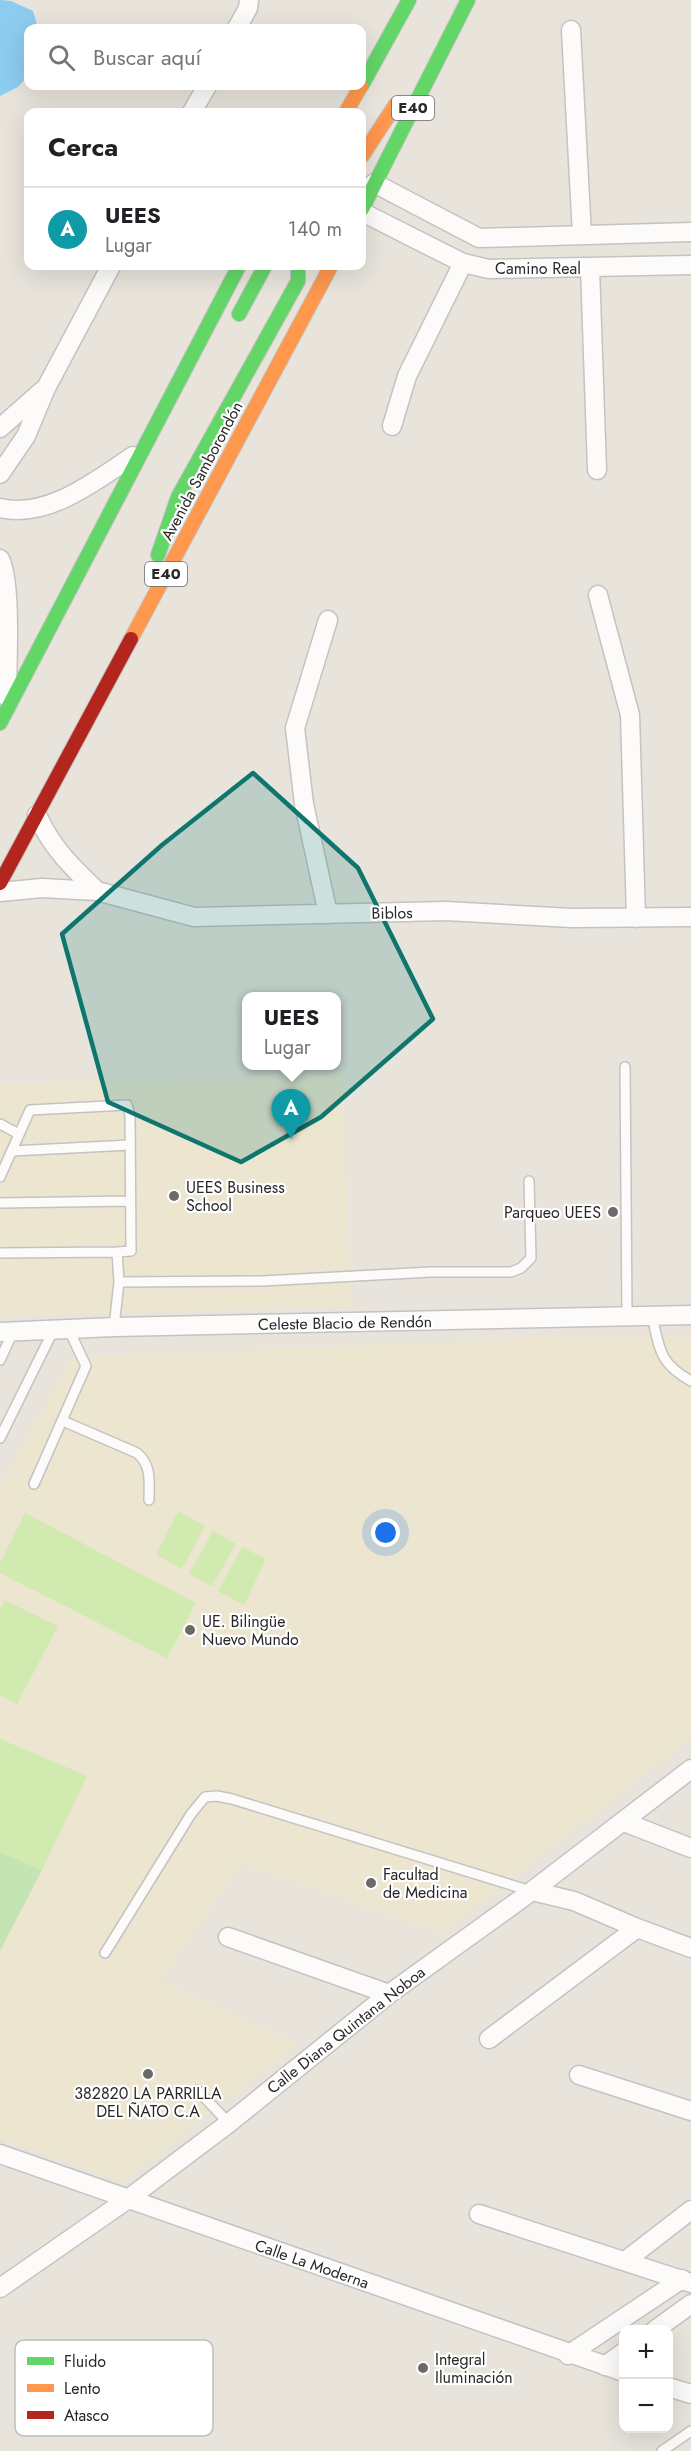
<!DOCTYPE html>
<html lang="es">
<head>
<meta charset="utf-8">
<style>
  body { margin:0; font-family:Jost,sans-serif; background:#f2f2f2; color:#202124 }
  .controls { position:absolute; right:18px; bottom:18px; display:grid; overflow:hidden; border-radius:12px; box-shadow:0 6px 24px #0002 }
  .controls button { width:54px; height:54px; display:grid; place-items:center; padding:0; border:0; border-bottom:2px solid #e0e0e0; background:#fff; color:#202124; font:30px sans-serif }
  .you { position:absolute; left:386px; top:1533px; width:21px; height:21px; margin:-15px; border:4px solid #fff; border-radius:50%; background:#1a73e8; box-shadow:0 0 0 9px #1a73e833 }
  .badge { display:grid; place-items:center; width:39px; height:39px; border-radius:50%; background:#db2777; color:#fff; font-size:20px; font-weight:700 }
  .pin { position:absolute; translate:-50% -50px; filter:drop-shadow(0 2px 3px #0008) }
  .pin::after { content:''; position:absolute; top:32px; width:21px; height:18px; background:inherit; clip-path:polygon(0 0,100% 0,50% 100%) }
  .popup { position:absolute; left:242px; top:992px; width:99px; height:78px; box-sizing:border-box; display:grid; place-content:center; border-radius:12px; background:#fff; filter:drop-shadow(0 2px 4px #0005); font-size:20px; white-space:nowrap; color:#757577 }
  .popup b { font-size:22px; color:#202124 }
  .popup::after { content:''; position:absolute; left:50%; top:100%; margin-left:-12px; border:12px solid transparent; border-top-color:#fff }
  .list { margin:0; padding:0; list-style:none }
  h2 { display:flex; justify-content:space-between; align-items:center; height:78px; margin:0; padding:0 24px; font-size:26px }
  h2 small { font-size:20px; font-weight:400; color:#757577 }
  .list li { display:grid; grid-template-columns:39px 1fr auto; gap:18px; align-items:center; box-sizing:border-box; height:84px; padding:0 24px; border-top:2px solid #e0e0e0 }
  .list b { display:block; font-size:22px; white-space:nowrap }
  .list p { margin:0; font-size:20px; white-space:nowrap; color:#757577 }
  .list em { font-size:20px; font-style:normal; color:#757577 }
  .icon { flex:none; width:33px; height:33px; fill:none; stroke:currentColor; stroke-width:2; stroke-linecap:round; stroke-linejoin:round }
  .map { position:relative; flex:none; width:691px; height:2451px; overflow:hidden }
  .search { position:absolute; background:#fff; box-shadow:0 6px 24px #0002; left:24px; top:24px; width:342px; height:66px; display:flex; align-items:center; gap:15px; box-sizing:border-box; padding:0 21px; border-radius:12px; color:#757577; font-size:22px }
  .panel { position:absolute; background:#fff; box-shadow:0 6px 24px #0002; left:24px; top:108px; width:342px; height:162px; border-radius:12px }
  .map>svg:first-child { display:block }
  .education { fill:#ece5d0 }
  .green { fill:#c4e5b3 }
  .pitch { fill:#d0eab0 }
  .water { fill:#8cccee }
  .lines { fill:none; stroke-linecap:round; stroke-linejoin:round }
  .lane-casing { stroke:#c4c3c2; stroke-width:12 }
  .street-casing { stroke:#c4c3c2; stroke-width:21 }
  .fast-casing { stroke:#c4c2bf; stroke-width:16 }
  .slow-casing { stroke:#c4c2bf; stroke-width:16 }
  .jam-casing { stroke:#c4c2bf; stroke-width:16 }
  .lane { stroke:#fcfbfa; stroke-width:9 }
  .street { stroke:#fcfbfa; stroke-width:18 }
  .fast { stroke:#63d668; stroke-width:14 }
  .slow { stroke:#ff974d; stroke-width:14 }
  .jam { stroke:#b3261e; stroke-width:14 }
  .marked { fill:#0f766e; fill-opacity:0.2; stroke:#0f766e; stroke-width:4.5; stroke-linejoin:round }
  .poi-dot { fill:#6b6a67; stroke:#fff; stroke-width:2 }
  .labels { text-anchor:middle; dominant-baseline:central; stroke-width:4.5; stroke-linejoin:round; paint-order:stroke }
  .shield { fill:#fff; stroke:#686868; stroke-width:1.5 }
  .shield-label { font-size:15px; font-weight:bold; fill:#282828 }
  .street-label { font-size:16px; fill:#282828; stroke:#fff }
  .poi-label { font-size:16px; fill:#282828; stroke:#fff; text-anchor:start }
  .key { fill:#fff; stroke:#bebebe; stroke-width:1.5 }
  .key-label { font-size:16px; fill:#282828 }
</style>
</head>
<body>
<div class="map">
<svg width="691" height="2451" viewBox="0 0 691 2451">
  <rect width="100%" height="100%" fill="#e8e4dc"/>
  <!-- education -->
  <path class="education" d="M343,1074L351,1307L0,1316V1084Z
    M691,1335V1738L441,1934L242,1864L160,1980L298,2043L123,2182L0,2139V1484L72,1357L532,1338Z"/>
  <!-- green -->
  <path class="green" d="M0,1852L42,1870L0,1951Z"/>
  <!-- pitch -->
  <path class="pitch" d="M178,1511L205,1526L182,1569L156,1555Z
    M25,1513L196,1603L167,1658L0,1573V1563Z
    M213,1531L236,1544L212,1586L189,1574Z
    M242,1547L266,1559L244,1605L218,1591Z
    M4,1600L58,1626L17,1704L0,1695V1608Z
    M0,1739L87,1776L42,1870L0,1852Z"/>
  <!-- water -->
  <path class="water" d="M0,0L11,1L33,11L38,28H28V76L18,87L0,96Z"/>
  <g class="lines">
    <defs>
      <path id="lane" d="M625,1067L627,1317
        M0,1124L19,1134
        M12,1151L130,1145
        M0,1177L30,1110L127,1105L130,1115L131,1251L117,1252
        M0,1203L130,1201
        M0,1253L117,1252L119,1282L114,1327
        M119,1282L262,1281L431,1272H511L521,1268L531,1258L529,1181
        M652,1316C660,1350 659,1363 691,1381
        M0,1360L13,1332
        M63,1421L137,1453C152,1466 149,1481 149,1500
        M0,1438L53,1331
        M34,1484L86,1366L69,1330
        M105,1953L191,1814L205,1797L217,1796L232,1799L531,1891
        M197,2090L229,2123
        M662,2451L691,2431"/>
      <path id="street" d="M237,28L248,8L249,0
        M571,30L582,235
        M192,112L207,86
        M374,183L479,238L691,232
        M362,212L463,263L489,269L691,265
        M590,268L597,470
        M392,426L407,376L463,263
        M0,428L42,391
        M0,474L26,436L46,388L111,266
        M0,508C48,519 95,481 133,456
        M0,559C12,583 7,666 7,697
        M598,595L630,715L636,918
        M97,891L194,917L446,911L572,918L691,917
        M0,892L42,888L97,891C71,866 52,848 37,815
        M328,914L304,804L295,728L328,620
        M0,1332L114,1327L691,1315
        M624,1822L691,1848
        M532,1891L574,1901L637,1928L691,1948
        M228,1937L389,1994
        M489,2039L637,1928
        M579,2075L691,2111
        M0,2154L624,2372
        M479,2214L691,2283
        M625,2261L691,2210
        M0,2288L128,2199L229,2123L389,1994L532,1891L691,1769
        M655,2330L691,2304
        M568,2355L682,2279
        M605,2366L624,2352
        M668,2387L691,2394"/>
      <path id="fast" d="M362,85L409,0
        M362,209L468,0
        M239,314L265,266
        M158,555L178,497L298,281V266
        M0,723L239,266"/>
      <path id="slow" d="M346,112L361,86
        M362,156L396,104
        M131,639L331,266"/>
      <path id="jam" d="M0,883L131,639"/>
    </defs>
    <!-- lane casing -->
    <use href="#lane" class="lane-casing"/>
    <!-- street casing -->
    <use href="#street" class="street-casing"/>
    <!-- fast casing -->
    <use href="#fast" class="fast-casing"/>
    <!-- slow casing -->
    <use href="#slow" class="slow-casing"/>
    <!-- jam casing -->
    <use href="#jam" class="jam-casing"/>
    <!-- lane -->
    <use href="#lane" class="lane"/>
    <!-- street -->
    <use href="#street" class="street"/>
    <!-- fast -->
    <use href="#fast" class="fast"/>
    <!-- slow -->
    <use href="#slow" class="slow"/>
    <!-- jam -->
    <use href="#jam" class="jam"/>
  </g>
  <!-- marked area -->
  <path class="marked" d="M253,773L358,868L433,1019L321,1117L241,1162L108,1102L62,934L162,845Z"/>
  <!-- markers -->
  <g class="poi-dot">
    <circle cx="174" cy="1196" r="6"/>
    <circle cx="613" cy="1212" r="6"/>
    <circle cx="190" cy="1630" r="6"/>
    <circle cx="371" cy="1883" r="6"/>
    <circle cx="148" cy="2074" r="6"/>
    <circle cx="423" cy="2368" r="6"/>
  </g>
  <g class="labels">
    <!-- shield labels -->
    <g class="shield">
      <rect x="392" y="96" width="42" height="24" rx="4.5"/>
      <rect x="145" y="562" width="42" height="24" rx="4.5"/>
    </g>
    <g class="shield-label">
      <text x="413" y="108">E40</text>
      <text x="166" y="574">E40</text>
    </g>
    <!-- street labels -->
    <g class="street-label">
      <text x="538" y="268">Camino Real</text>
      <text transform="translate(202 471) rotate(-62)">Avenida Samborondón</text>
      <text transform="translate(392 913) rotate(-1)">Biblos</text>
      <text transform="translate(345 1323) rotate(-1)">Celeste Blacio de Rendón</text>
      <text transform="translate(346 2030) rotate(-38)">Calle Diana Quintana Noboa</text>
      <text transform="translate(312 2264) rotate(19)">Calle La Moderna</text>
    </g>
    <!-- poi labels -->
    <g class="poi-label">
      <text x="186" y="1187">UEES Business<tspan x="186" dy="18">School</tspan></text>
      <text x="601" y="1212" text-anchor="end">Parqueo UEES</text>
      <text x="202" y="1621">UE. Bilingüe<tspan x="202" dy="18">Nuevo Mundo</tspan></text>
      <text x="383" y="1874">Facultad<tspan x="383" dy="18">de Medicina</tspan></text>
      <text x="148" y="2093" text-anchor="middle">382820 LA PARRILLA<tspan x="148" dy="18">DEL ÑATO C.A</tspan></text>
      <text x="435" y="2359">Integral<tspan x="435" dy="18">Iluminación</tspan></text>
    </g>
  </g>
  <!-- legend -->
  <rect x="15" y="2340" width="198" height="96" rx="9" class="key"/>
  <rect x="27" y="2357" width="27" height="8" fill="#63d668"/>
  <rect x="27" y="2384" width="27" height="8" fill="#ff974d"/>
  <rect x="27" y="2411" width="27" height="8" fill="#b3261e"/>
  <g class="key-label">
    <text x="64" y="2367">Fluido</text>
    <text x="64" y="2394">Lento</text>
    <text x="64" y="2421">Atasco</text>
  </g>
</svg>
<div class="controls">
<button>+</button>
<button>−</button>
</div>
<div class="you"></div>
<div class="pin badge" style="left:291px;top:1139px;background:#0f9aa8">A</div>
<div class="popup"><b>UEES</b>Lugar</div>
<div class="search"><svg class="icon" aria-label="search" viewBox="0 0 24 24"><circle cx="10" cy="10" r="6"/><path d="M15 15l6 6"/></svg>Buscar aquí</div>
<section class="panel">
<h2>Cerca<small></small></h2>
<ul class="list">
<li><span class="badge" style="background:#0f9aa8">A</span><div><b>UEES</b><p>Lugar</p></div><em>140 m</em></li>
</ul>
</section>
</div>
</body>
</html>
